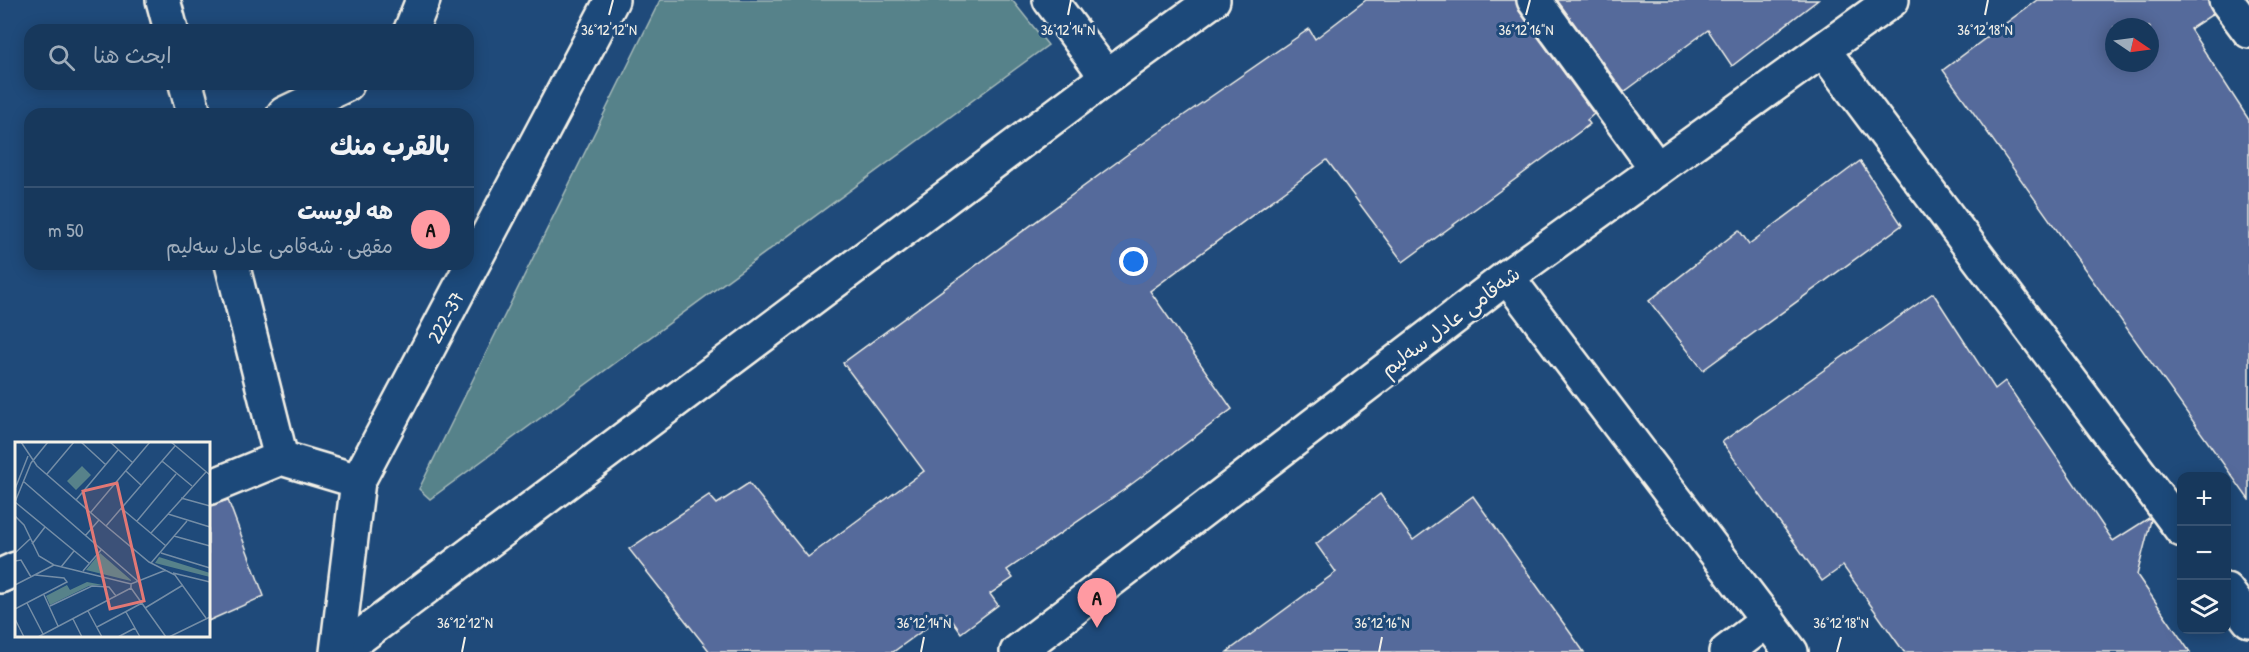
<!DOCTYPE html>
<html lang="ar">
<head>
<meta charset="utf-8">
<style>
  body { margin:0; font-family:"Patrick Hand","Playpen Sans Arabic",sans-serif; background:#244365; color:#f1f3f6; direction:rtl }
  .controls { position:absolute; right:18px; bottom:18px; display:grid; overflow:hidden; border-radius:12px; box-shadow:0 3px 15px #0003 }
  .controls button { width:54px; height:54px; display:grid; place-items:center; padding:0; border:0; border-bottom:2px solid #365272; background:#17385c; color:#f1f3f6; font:30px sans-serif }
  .compass { position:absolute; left:2105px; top:18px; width:54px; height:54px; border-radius:50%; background:#17385c; box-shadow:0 3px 15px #0003; rotate:103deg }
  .you { position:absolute; left:1134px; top:262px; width:21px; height:21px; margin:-15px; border:4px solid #fff; border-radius:50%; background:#1a73e8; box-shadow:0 0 0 9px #1a73e833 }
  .badge { display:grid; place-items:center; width:39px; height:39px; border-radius:50%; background:#ff9aa2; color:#111; font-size:20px; font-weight:700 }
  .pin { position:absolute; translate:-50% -50px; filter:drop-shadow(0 2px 3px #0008) }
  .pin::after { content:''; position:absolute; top:32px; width:21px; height:18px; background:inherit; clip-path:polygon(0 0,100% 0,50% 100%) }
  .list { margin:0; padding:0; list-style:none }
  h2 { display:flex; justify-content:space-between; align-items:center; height:78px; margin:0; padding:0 24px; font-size:26px }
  h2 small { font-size:20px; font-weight:400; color:#9eacbb }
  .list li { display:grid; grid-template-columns:39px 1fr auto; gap:18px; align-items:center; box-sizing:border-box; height:84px; padding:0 24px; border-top:2px solid #365272 }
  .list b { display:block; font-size:22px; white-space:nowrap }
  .list p { margin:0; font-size:20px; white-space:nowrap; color:#9eacbb }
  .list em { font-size:20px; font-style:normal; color:#9eacbb }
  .icon { flex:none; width:33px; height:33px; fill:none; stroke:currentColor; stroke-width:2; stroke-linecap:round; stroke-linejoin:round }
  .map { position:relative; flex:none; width:2249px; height:652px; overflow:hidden; direction:ltr }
  .search { position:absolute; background:#17385c; box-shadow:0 3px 15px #0003; left:24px; top:24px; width:450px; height:66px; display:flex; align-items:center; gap:15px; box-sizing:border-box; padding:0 21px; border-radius:18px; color:#9eacbb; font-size:22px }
  .panel { position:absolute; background:#17385c; box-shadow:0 3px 15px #0003; left:24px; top:108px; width:450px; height:162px; border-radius:18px; direction:rtl }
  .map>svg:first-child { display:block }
  .green { fill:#57828a; stroke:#a6bab9; stroke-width:1.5 }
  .building { fill:#546b9b; stroke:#f4f1e8; stroke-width:1.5; fill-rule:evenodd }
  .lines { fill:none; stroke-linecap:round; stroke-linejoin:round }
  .minor-casing { stroke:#f4f1e8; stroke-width:38 }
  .tertiary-casing { stroke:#f4f1e8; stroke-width:38 }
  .minor { stroke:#1f4a7a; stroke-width:33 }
  .tertiary { stroke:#1f4a7a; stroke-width:33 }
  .ticks { fill:none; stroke:#f4f1e8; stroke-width:2 }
  .labels { text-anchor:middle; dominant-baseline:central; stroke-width:6; stroke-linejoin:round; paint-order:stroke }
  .street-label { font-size:20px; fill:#f4f1e8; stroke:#1f4a7a }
  .inset-road { fill:none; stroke:#748da6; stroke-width:1.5 }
  .view { fill:#e27875; fill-opacity:0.15; stroke:#e27875; stroke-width:3 }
  .inset-edge { fill:none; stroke:#f4f1e8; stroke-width:3 }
  .ticks-label { font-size:15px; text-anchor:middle; fill:#f4f1e8; stroke:#1f4a7a; stroke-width:6; stroke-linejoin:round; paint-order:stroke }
</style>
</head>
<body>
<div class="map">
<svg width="2249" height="652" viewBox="0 0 2249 652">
  <rect width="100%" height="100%" fill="#1f4a7a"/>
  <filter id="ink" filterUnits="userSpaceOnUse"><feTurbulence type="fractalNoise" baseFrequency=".0167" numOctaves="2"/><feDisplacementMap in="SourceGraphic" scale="12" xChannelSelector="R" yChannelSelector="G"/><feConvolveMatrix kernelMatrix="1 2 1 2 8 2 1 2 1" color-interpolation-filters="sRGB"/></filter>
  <g filter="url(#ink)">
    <!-- green -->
    <path class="green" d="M660,0H1012L1048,45L430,499L419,489Z"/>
    <!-- building -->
    <path class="building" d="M1366,0H1516L1519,11L1594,114L1587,120L1590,124L1403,262L1327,160L1150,291L1232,409L1125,489L1007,570L1013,578L990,594L998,605L961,633L947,613L893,652H710L629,549L709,495L717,504L749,483L808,557L870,511L924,471L843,363L1132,151L1309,29L1315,39Z
      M1557,0H1818L1732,66L1708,30L1624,92Z
      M2037,0H2208L2213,14L2190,29L2249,120V500L1943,70ZM2114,27H2150V63H2114Z
      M1860,161L1902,225L1703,370L1649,301L1739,230L1749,244Z
      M1933,293L1995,389L2005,381L2113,541L2149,518L2151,520L2137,575L2190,652H1904L1843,566L1822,581L1722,442Z
      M1380,494L1413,540L1473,496L1584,652H1227L1336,572L1316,544Z
      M228,500L264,596L208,621V506Z"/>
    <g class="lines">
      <defs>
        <path id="minor" d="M163,0L171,30
          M1050,0L1107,77
          M1534,0L1657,169
          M2226,0L2249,31
          M411,30L423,0
          M1823,50L2182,530
          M186,84L194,114
          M284,114L347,84
          M232,264L281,458L358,481
          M1507,277L1791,652
          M208,488L281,458
          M0,576L16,569
          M2226,590L2249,620
          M340,652L1107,77L1213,0
          M1726,652L1768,620"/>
        <g id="tertiary">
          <path id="s1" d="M337,652L358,481L612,0"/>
          <path d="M1017,652L1507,277L1892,0"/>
        </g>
      </defs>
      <!-- minor casing -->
      <use href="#minor" class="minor-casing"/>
      <!-- tertiary casing -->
      <use href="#tertiary" class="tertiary-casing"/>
      <!-- minor -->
      <use href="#minor" class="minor"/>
      <!-- tertiary -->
      <use href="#tertiary" class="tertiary"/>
    </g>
  </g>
  <!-- ticks -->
  <path class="ticks" d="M609,15L613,0M1068,15L1071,0M1526,15L1530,0M1985,15L1988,0M462,652L465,637M921,652L924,637M1379,652L1382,637M1837,652L1841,637"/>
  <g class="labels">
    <!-- street labels -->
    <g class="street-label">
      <text stroke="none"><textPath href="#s1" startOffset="358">222-37</textPath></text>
      <text transform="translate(1450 321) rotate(-37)">شەقامی عادل سەلیم</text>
    </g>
  </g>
  <!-- overview -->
  <g transform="translate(15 442)">
    <rect width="195" height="195" fill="#1f4a7a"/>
    <path d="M67,24L76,33L61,48L52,39ZM85,111L116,138V139L71,128ZM144,115L195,131V135L140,121ZM72,140L88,143L74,144L35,163L31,154L52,143L55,148Z" fill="#57828a"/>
    <path class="inset-road" d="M6,0L22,24L91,84L134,120L160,133L191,176M66,0L91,23M95,0L118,21M156,0L195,33M147,19L177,44M111,29L126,43M32,32L59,0M8,39L125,141M0,47L13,14M166,56L195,64M61,58L103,8M0,60L74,121M0,60L16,21L33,0M106,66L151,104M76,70L135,0M153,72L195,85M0,74L9,83L24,114L39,123L116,142L151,128M122,79L161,32M91,84L160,4M136,91L191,30M70,94L84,78M159,94L195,104M17,102L30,85M0,111L15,97M146,111L195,126M0,119L6,118L16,135M136,121L172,79M46,125L59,109M68,129L86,108M158,131L195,140M0,143L39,123M116,146L151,195M29,153L43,184M12,161L28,192M35,164L77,144L94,145L101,154M130,166L168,143M0,167L52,140L49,136L20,133M73,169L87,195M111,170L125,195M0,177L9,195M58,177L67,195M82,185L127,161M23,195L116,146V142M103,195L120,186M154,195L195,175"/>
    <path class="view" d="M102,41L129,159L95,167L68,49Z"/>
    <rect width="195" height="195" class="inset-edge"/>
  </g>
  <g class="ticks-label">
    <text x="1985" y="35">36°12'18"N</text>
    <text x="609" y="35">36°12'12"N</text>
    <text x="1068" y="35">36°12'14"N</text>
    <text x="1526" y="35">36°12'16"N</text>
    <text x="465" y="628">36°12'12"N</text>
    <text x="924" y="628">36°12'14"N</text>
    <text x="1382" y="628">36°12'16"N</text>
    <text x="1841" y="628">36°12'18"N</text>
  </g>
</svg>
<div class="controls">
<button>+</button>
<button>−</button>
<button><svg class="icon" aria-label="layers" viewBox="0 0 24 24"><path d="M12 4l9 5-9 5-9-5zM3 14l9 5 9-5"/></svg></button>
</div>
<svg class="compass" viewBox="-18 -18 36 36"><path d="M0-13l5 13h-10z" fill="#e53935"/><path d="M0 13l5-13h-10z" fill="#9eacbb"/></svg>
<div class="you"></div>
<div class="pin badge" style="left:1097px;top:628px">A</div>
<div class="search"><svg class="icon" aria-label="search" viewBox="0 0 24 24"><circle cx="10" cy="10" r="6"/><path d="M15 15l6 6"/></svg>ابحث هنا</div>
<section class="panel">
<h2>بالقرب منك<small></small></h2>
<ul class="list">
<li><span class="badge">A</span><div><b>هه لويست</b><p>مقهى · شەقامی عادل سەلیم</p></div><em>50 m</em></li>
</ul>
</section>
</div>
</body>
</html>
